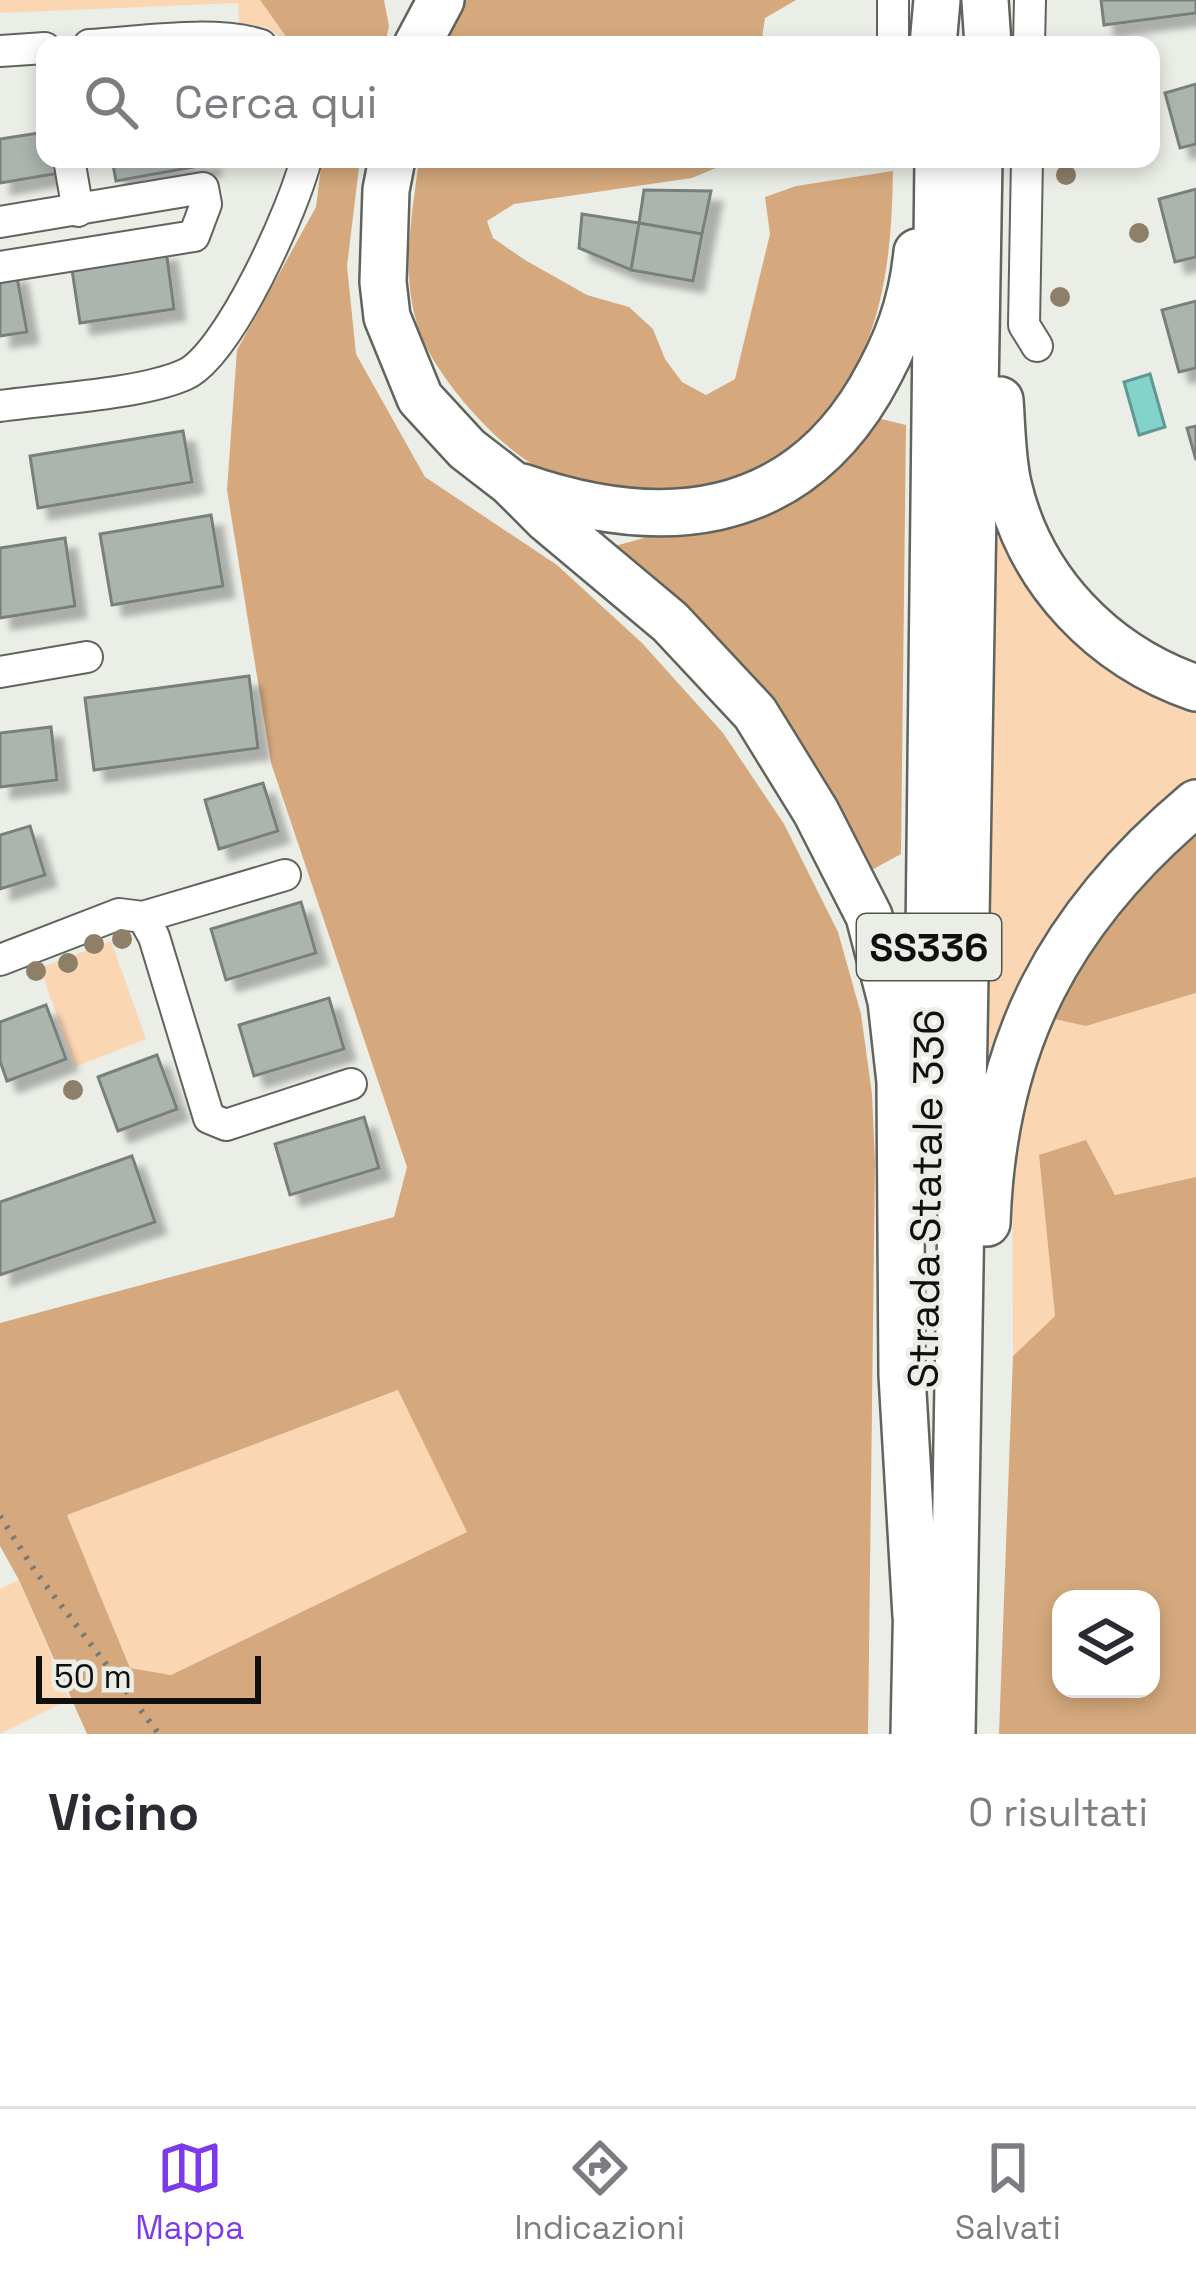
<!DOCTYPE html>
<html lang="it">
<head>
<meta charset="utf-8">
<style>
  body { margin:0; font-family:"Space Grotesk",sans-serif; background:#f2f2f3; color:#2b2b33 }
  .controls { position:absolute; right:36px; bottom:36px; display:grid; overflow:hidden; border-radius:24px; box-shadow:0 6px 18px #0003 }
  .controls button { width:108px; height:108px; display:grid; place-items:center; padding:0; border:0; border-bottom:3px solid #e1e1e2; background:#fff; color:#2b2b33; font:60px sans-serif }
  .scale { position:absolute; left:36px; bottom:30px; width:225px; box-sizing:border-box; padding-left:12px; border:6px solid #0f100e; border-top:0; font-size:33px; line-height:42px; white-space:nowrap; color:#0f100e; -webkit-text-stroke:9px #ebeee7; paint-order:stroke }
  .list { margin:0; padding:0; list-style:none }
  h2 { display:flex; justify-content:space-between; align-items:center; height:156px; margin:0; padding:0 48px; font-size:51px }
  h2 small { font-size:39px; font-weight:400; color:#7c7c81 }
  .icon { flex:none; width:66px; height:66px; fill:none; stroke:currentColor; stroke-width:2; stroke-linecap:round; stroke-linejoin:round }
  .map { position:relative; flex:none; width:1196px; height:1734px; overflow:hidden }
  .search { position:absolute; background:#fff; box-shadow:0 6px 18px #0003; left:36px; right:36px; top:36px; height:132px; display:flex; align-items:center; gap:30px; box-sizing:border-box; padding:0 42px; border-radius:24px; color:#7c7c81; font-size:45px }
  .sheet { height:372px; background:#fff }
  nav { display:flex; justify-content:space-around; align-items:center; box-sizing:border-box; height:168px; border-top:3px solid #e1e1e2; background:#fff; font-size:33px; color:#7c7c81 }
  nav a { display:grid; justify-items:center; gap:6px }
  nav .on { color:#7c3aed }
  .map>svg:first-child { display:block }
  .green { fill:#fbd6b3 }
  .forest { fill:#d5a97d; fill-rule:evenodd }
  .water { fill:#84d3ca; stroke:#619892; stroke-width:3 }
  .building { fill:#acb4af; stroke:#79807c; stroke-width:3; filter:url(#shadow) }
  .lines { fill:none; stroke-linecap:round; stroke-linejoin:round }
  .minor-casing { stroke:#61635d; stroke-width:34 }
  .highway-casing { stroke:#61635d; stroke-width:50 }
  .path { stroke:#787a75; stroke-width:6; stroke-dasharray:3 9; stroke-linecap:butt }
  .minor { stroke:#fff; stroke-width:30 }
  .highway { stroke:#fff; stroke-width:45 }
  .tree { fill:#8e7f68 }
  .labels { text-anchor:middle; dominant-baseline:central; stroke-width:9; stroke-linejoin:round; paint-order:stroke }
  .shield { fill:#ebeee7; stroke:#51534f; stroke-width:3 }
  .shield-label { font-size:39px; font-weight:bold; fill:#0f100e }
  .street-label { font-size:42px; fill:#0f100e; stroke:#ebeee7 }
</style>
</head>
<body>
<div class="map">
<svg width="1196" height="1734" viewBox="0 0 1196 1734">
  <defs>
    <filter id="shadow"><feDropShadow dx="11" dy="11" stdDeviation="3" flood-color="#0004"/></filter>
  </defs>
  <rect width="100%" height="100%" fill="#ebeee7"/>
  <!-- green -->
  <path class="green" d="M0,0H260L292,45L267,27L239,24L238,3L0,13Z
    M1007,536L1196,703V784L984,1063L991,540Z
    M111,941L146,1039L75,1067L40,968Z
    M1196,993V1177L1114,1195L1039,1155L1055,1316L1013,1356L1012,1177L1018,1109L1049,1018L1086,1026Z
    M399,1390L468,1532L171,1675L130,1668L67,1515Z
    M19,1580L70,1699L0,1734V1589Z"/>
  <!-- forest -->
  <path class="forest" d="M260,0H384L389,26L385,45H292Z
    M461,0H796L765,18L761,45H441Z
    M322,159H360L347,266L356,354L425,477L557,565L642,643L723,733L784,824L838,932L861,1014L872,1094L875,1162L868,1734H87L19,1580L0,1546V1323L394,1217L407,1167L271,763L227,490L237,350L316,207ZM398,1390L467,1532L171,1675L130,1668L67,1515Z
    M419,159H737L692,178L514,204L487,221L493,238L525,260L587,295L629,307L653,329L665,359L682,382L706,395L735,379L770,234L765,197L796,186L893,171C892,243 886,320 846,384C833,406 807,438 786,452C725,493 613,503 547,472C501,451 444,386 423,340C398,282 412,218 419,159Z
    M873,417L906,425L901,854L868,872L611,547L681,528L746,520L787,507L829,477Z
    M1196,834V993L1086,1026L1049,1018L1063,975L1162,862Z
    M1086,1140L1115,1195L1196,1177V1734H999L1013,1356L1055,1316L1039,1155ZM1061,1599H1151V1689H1061Z"/>
  <!-- water -->
  <path class="water" d="M1150,374L1165,427L1139,435L1124,382Z"/>
  <!-- building -->
  <path class="building" d="M1101,0H1196V13L1104,25Z
    M1196,84V144L1180,148L1165,93Z
    M45,132V159H58L60,173L0,183V139Z
    M112,159H209L210,164L116,181Z
    M1196,189V257L1175,262L1159,199Z
    M644,190L711,191L702,234L639,223Z
    M582,214L639,223L631,270L579,248Z
    M639,223L702,234L693,281L631,270Z
    M166,250L174,309L80,323L71,263Z
    M16,272L27,332L0,336V275Z
    M1196,301V368L1179,372L1162,310Z
    M1196,426V460L1187,428Z
    M183,431L192,482L38,508L30,456Z
    M211,515L223,586L112,605L100,534Z
    M65,538L75,606L0,618V548Z
    M249,676L258,748L94,770L85,698Z
    M51,727L57,780L0,787V733Z
    M263,783L278,831L219,849L205,800Z
    M30,826L45,875L0,889V835Z
    M301,902L316,953L226,980L211,929Z
    M329,998L344,1049L254,1076L239,1025Z
    M46,1005L66,1059L7,1081L0,1061V1022Z
    M157,1055L177,1109L118,1131L98,1077Z
    M364,1117L379,1168L290,1195L275,1144Z
    M132,1156L155,1222L0,1275V1202Z"/>
  <g class="lines">
    <defs>
      <path id="minor" d="M89,45C140,42 213,30 261,45
        M893,45V0
        M1029,45L1030,0
        M0,51L45,48
        M69,159L78,211
        M1027,159L1024,325L1037,346
        M0,222L203,188L206,204L194,236L0,267
        M0,406C50,399 141,394 184,375C228,357 295,206 306,159
        M0,672L87,657
        M143,917L285,875
        M0,960L119,914L143,917L154,937L209,1118L226,1125L351,1084"/>
      <path id="highway" d="M985,0L988,45
        M417,45L441,0
        M933,45L937,0
        M392,159L386,190L383,282L387,317L420,398L467,449L511,483L547,519L670,622L755,713L816,812L869,916L891,1001L900,1082L902,1375L916,1616
        M1000,400C1002,427 1002,457 1008,484C1030,581 1103,656 1196,688
        M522,487C659,534 790,525 870,390C896,345 912,305 917,252
        M927,1110L938,159
        M987,1223C993,1043 1060,917 1196,803
        M914,1734L917,1590
        M952,1734L979,159"/>
    </defs>
    <!-- minor casing -->
    <use href="#minor" class="minor-casing"/>
    <!-- highway casing -->
    <use href="#highway" class="highway-casing"/>
    <!-- path -->
    <path class="path" d="M0,1516L35,1571L159,1734"/>
    <!-- minor -->
    <use href="#minor" class="minor"/>
    <!-- highway -->
    <use href="#highway" class="highway"/>
  </g>
  <!-- trees -->
  <g class="tree">
    <circle cx="1066" cy="175" r="10"/>
    <circle cx="1139" cy="233" r="10"/>
    <circle cx="1060" cy="297" r="10"/>
    <circle cx="122" cy="939" r="10"/>
    <circle cx="94" cy="944" r="10"/>
    <circle cx="68" cy="963" r="10"/>
    <circle cx="36" cy="971" r="10"/>
    <circle cx="73" cy="1090" r="10"/>
  </g>
  <g class="labels">
    <!-- shield labels -->
    <rect class="shield" x="857" y="914" width="144" height="66" rx="9"/>
    <g class="shield-label">
      <text x="929" y="947">SS336</text>
    </g>
    <!-- street labels -->
    <g class="street-label">
      <text transform="translate(926 1199) rotate(-89)">Strada Statale 336</text>
    </g>
  </g>
</svg>
<div class="controls">
<button><svg class="icon" aria-label="layers" viewBox="0 0 24 24"><path d="M12 4l9 5-9 5-9-5zM3 14l9 5 9-5"/></svg></button>
</div>
<div class="scale">50 m</div>
<div class="search"><svg class="icon" aria-label="search" viewBox="0 0 24 24"><circle cx="10" cy="10" r="6"/><path d="M15 15l6 6"/></svg>Cerca qui</div>
</div>
<section class="sheet">
<h2>Vicino<small>0 risultati</small></h2>
<ul class="list">
</ul>
</section>
<nav>
<a class="on"><svg class="icon" aria-label="map" viewBox="0 0 24 24"><path d="M3 6l6-2 6 2 6-2v14l-6 2-6-2-6 2zM9 4v14M15 6v14"/></svg>Mappa</a>
<a><svg class="icon" aria-label="directions" viewBox="0 0 24 24"><path d="M12 3l9 9-9 9-9-9zM9 14v-3h6M13 9l2 2-2 2"/></svg>Indicazioni</a>
<a><svg class="icon" aria-label="saved" viewBox="0 0 24 24"><path d="M7 4h10v16l-5-4-5 4z"/></svg>Salvati</a>
</nav>
</body>
</html>
